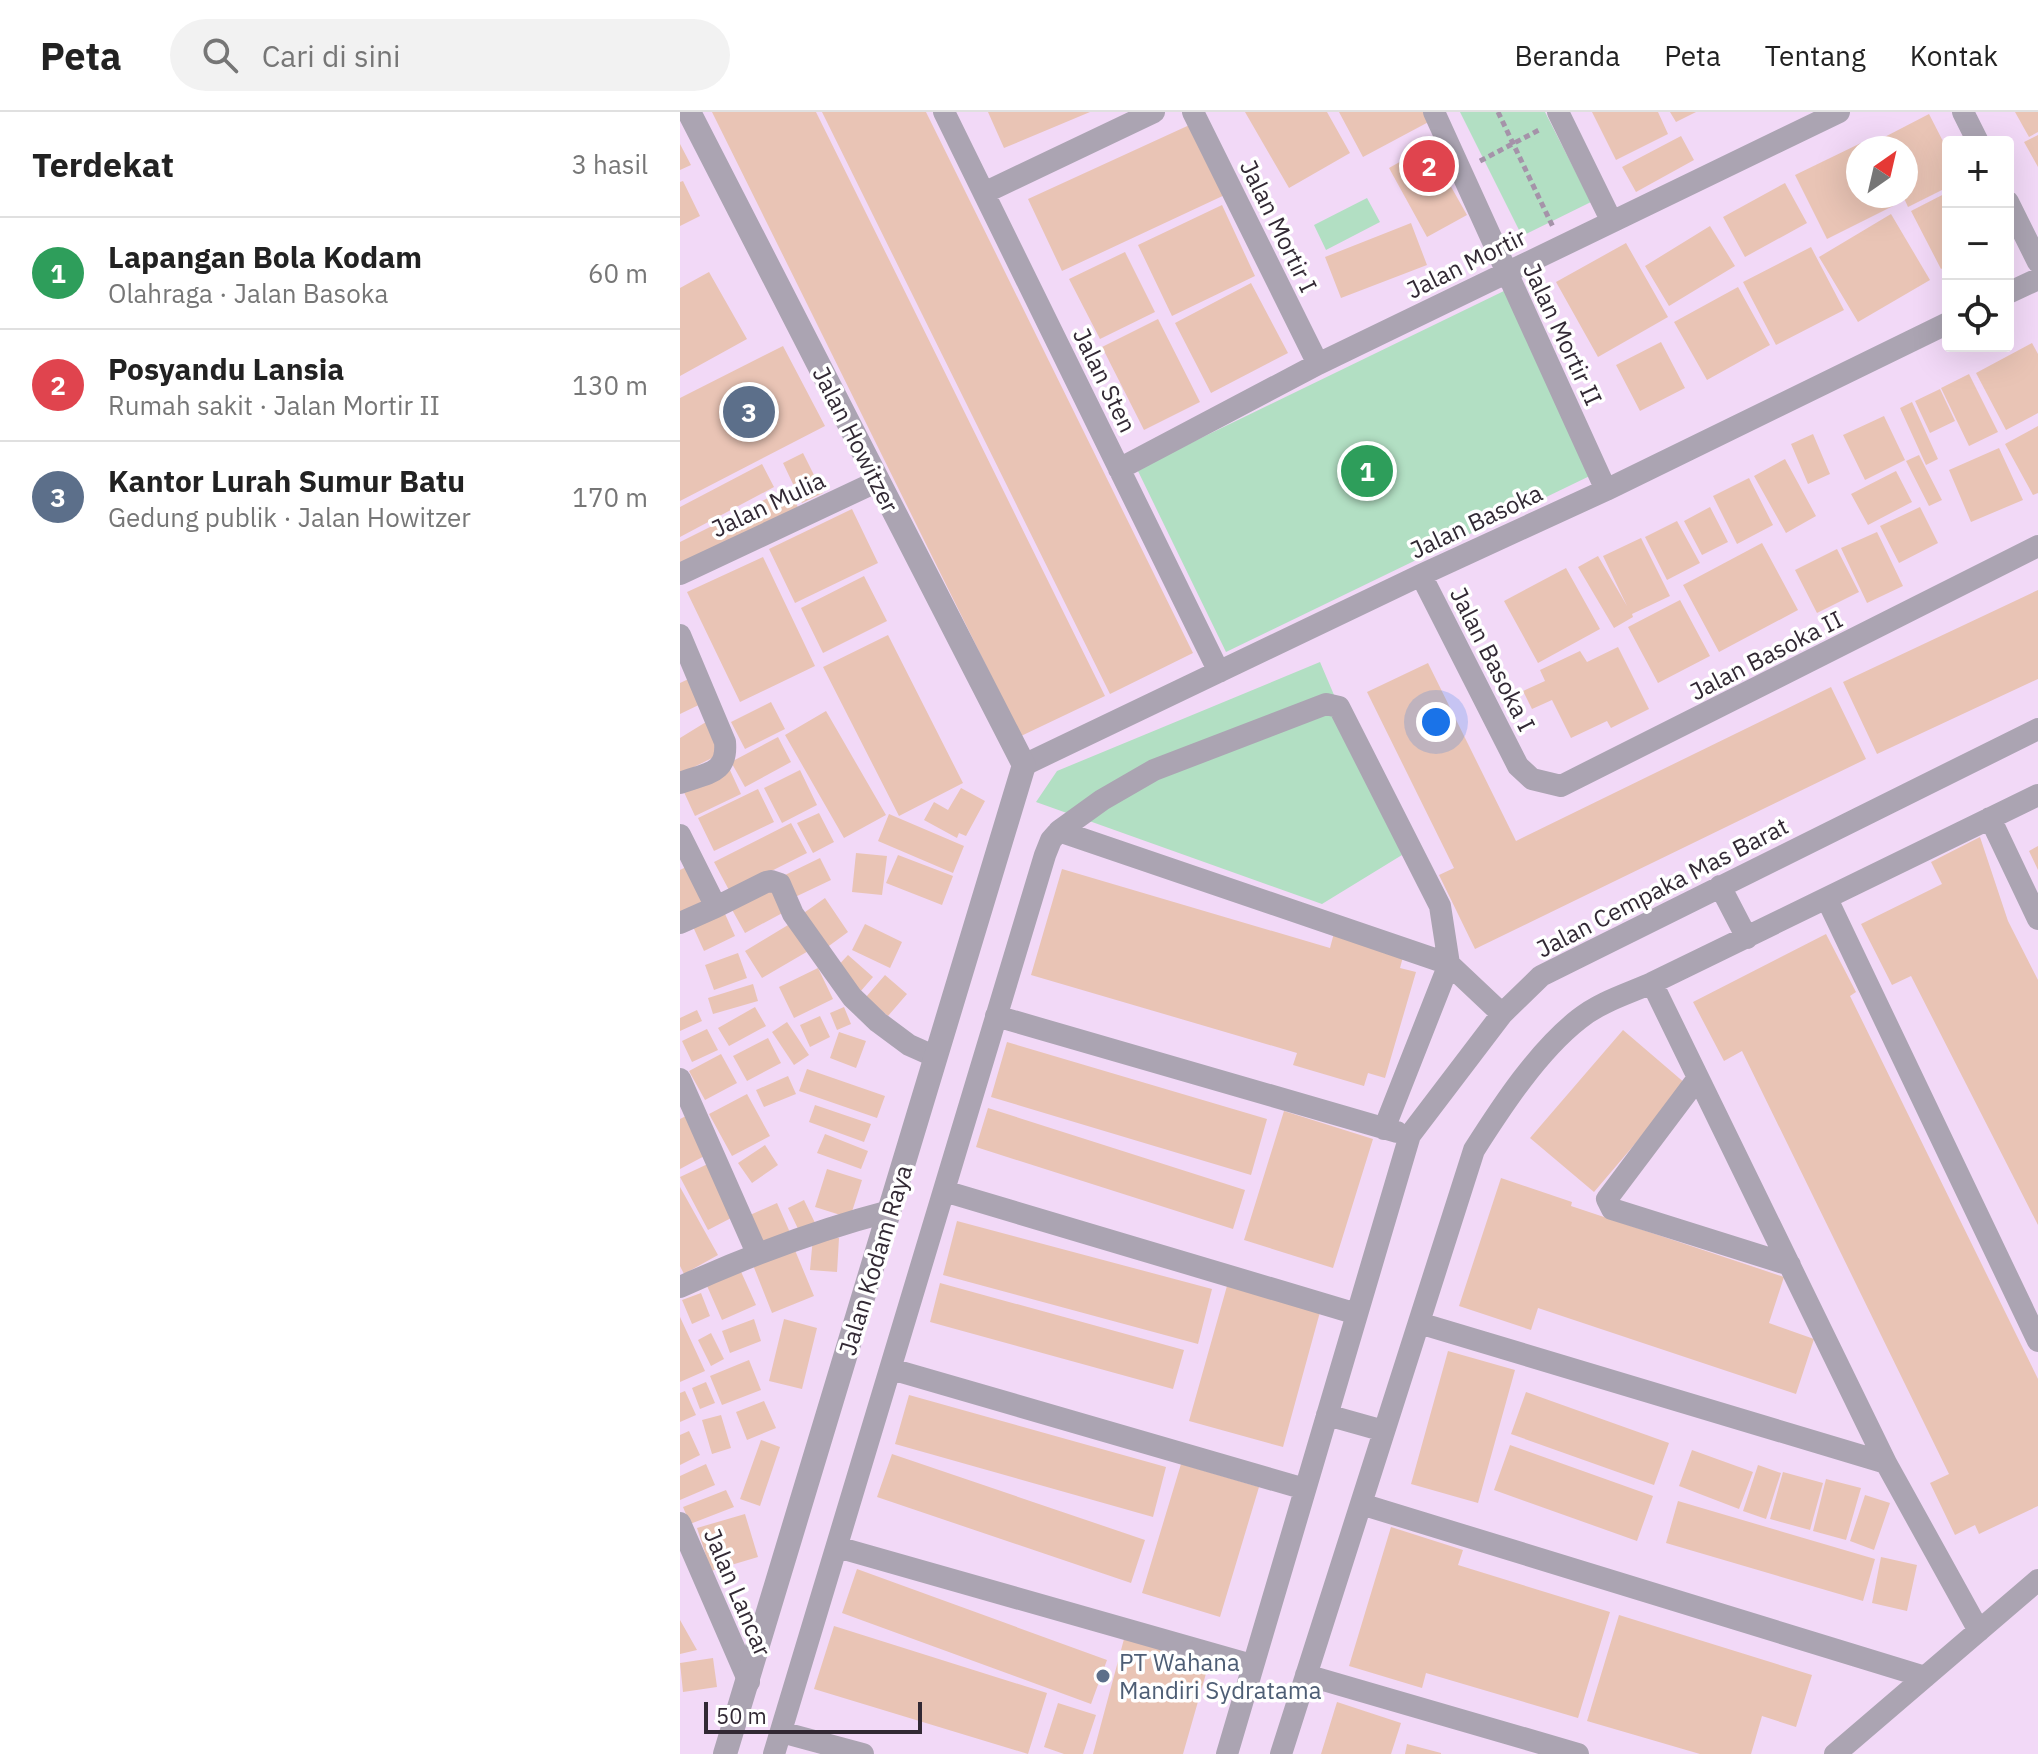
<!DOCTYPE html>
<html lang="id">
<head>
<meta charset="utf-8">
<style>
  body { margin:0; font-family:"IBM Plex Sans",sans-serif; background:#f2f2f2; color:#222 }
  .controls { position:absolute; right:24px; top:24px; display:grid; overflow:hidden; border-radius:8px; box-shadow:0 8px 32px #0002 }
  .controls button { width:72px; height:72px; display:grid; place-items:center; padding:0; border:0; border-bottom:2px solid #e0e0e0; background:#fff; color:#222; font:40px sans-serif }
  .compass { position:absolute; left:1166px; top:24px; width:72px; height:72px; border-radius:50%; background:#fff; box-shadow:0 8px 32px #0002; rotate:34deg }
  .scale { position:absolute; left:24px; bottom:20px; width:218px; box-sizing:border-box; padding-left:8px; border:4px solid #322934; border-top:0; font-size:22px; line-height:28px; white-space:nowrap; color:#322934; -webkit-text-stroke:6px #fff; paint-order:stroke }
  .you { position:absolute; left:756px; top:610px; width:28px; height:28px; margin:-20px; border:6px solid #fff; border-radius:50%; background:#1a73e8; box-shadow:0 0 0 12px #1a73e833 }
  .badge { display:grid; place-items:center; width:52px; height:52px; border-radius:50%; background:#776836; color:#fff; font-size:26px; font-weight:700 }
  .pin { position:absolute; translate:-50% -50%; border:4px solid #fff; box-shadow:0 2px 8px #0006 }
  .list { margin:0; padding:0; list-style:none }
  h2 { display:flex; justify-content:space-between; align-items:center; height:104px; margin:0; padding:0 32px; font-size:34px }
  h2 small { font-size:26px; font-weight:400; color:#767676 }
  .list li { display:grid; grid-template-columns:52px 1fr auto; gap:24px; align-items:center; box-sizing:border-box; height:112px; padding:0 32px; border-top:2px solid #e0e0e0 }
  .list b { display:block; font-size:30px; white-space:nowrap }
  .list p { margin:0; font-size:26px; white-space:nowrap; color:#767676 }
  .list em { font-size:26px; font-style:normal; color:#767676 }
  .icon { flex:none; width:44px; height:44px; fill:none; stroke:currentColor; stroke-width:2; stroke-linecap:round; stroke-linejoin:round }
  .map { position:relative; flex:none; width:1358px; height:1642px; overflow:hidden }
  header { display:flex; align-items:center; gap:48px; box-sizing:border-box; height:112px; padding:0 40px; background:#fff; border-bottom:2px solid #e0e0e0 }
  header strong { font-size:38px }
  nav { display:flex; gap:44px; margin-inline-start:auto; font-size:28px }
  .search { width:560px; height:72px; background:#f2f2f2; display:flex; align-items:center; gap:20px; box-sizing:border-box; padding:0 28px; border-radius:44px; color:#767676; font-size:30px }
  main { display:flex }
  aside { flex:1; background:#fff }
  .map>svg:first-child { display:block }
  .green { fill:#b2dfc3 }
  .building { fill:#e9c4b5 }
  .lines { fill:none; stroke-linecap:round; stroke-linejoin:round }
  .path { stroke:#a593a9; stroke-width:5; stroke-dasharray:6 4; stroke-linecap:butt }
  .minor { stroke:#aba4b2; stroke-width:22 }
  .tertiary { stroke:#aba4b2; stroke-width:24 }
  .service-dot { fill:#5c6f8a; stroke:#fff; stroke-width:3 }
  .labels { text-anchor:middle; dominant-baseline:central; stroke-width:7; stroke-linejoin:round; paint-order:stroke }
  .street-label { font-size:24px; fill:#322934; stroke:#fff }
  .service-label { font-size:24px; fill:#4e5e75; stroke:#fff; text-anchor:start }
</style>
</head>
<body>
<header>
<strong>Peta</strong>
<div class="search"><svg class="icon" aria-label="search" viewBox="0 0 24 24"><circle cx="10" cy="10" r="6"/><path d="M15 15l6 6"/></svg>Cari di sini</div>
<nav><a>Beranda</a><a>Peta</a><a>Tentang</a><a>Kontak</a></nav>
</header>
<main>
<aside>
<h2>Terdekat<small>3 hasil</small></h2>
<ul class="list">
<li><span class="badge" style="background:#2e9e5b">1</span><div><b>Lapangan Bola Kodam</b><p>Olahraga · Jalan Basoka</p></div><em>60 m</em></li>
<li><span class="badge" style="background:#e0444e">2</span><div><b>Posyandu Lansia</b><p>Rumah sakit · Jalan Mortir II</p></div><em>130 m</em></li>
<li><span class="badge" style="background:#5c6f8a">3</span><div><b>Kantor Lurah Sumur Batu</b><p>Gedung publik · Jalan Howitzer</p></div><em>170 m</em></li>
</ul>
</aside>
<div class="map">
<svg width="1358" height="1642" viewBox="0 0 1358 1642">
  <rect width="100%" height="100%" fill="#f2d9f7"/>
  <!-- green -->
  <path class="green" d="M780,0H865L911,90L842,124Z
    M687,86L700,110L646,138L634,113Z
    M828,177L918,360L546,540L457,357Z
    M640,550L722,743L642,792L356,690L377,659Z"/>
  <!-- building -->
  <path class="building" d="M32,0H136L425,584L341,624Z
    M142,0H246L513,541L430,582Z
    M308,0H410L324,36Z
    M565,0H647L670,41L609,76Z
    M659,0H753L756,6L683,45Z
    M912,0H978L988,22L936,48Z
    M990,0H1016L996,10Z
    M1335,0H1358V20L1349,25Z
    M1249,2L1268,39V75L1228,95L1223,84H1226V36H1198L1195,30Z
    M516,10L549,81L382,159L348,87Z
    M1358,23V55L1344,30Z
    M1001,24L1014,48L956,80L942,55Z
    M1181,31L1184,36H1178V84H1208L1213,94L1147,127L1115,63Z
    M0,32L11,53L0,58Z
    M748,34L787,103L747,125L709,56Z
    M3,69L20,104L0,114V70Z
    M1105,71L1127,111L1065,145L1043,105Z
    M1268,80V153L1261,157L1231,99Z
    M542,93L575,164L492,204L458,133Z
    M1211,102L1250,168L1178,210L1139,145Z
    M731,111L747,153L661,186L645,145Z
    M1030,114L1055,154L989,194L965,154Z
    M946,131L988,205L918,245L876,170Z
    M1131,135L1164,198L1096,233L1063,170Z
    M445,140L475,200L420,227L389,167Z
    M29,160L67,227L0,264V176Z
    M571,171L608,241L531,281L495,211Z
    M1058,175L1090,233L1027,268L994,210Z
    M478,207L520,290L464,318L422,235Z
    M981,230L1005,276L960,299L936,253Z
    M1352,231L1358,242V301L1326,318L1296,261Z
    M103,234L145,314L0,389V286Z
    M1289,262L1318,320L1289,334L1261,276Z
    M1260,277L1275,309L1250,321L1235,289Z
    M1232,290L1258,347L1246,353L1220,296Z
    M1204,304L1225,348L1185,368L1163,323Z
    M1358,314V381L1353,383L1325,332Z
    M1133,322L1150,362L1128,372L1111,332Z
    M1319,336L1343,388L1291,410L1269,358Z
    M123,341L143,381L122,391L103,351Z
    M1239,343L1262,388L1249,394L1226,349Z
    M1105,347L1136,404L1106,421L1074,364Z
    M82,352L94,375L0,425V395Z
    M1216,359L1232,390L1188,413L1171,382Z
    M1069,366L1093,413L1057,432L1033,384Z
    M108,376L121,401L0,461V430Z
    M1030,395L1048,430L1022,443L1004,409Z
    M1240,395L1258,431L1219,451L1200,414Z
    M172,397L198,451L115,491L89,437Z
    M997,409L1020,451L987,468L965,425Z
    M1197,420L1223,474L1187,491L1161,436Z
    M961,426L990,484L952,502L953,505L934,516L898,455L918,444L947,494L923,444Z
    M1082,431L1118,498L1039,540L1003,473Z
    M1157,437L1179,480L1137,501L1115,458Z
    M83,445L135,554L60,590L7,480Z
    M886,456L920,517L858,551L824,489Z
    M184,464L207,509L143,541L121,496Z
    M1358,478V567L1197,642L1163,570Z
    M1000,488L1030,544L978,571L948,515Z
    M208,523L283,671L219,704L143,555Z
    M938,535L969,597L931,616L927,609L891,626L872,588L852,597L843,579L865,569L860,558L900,539L907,550Z
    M748,551L836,729L1151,575L1186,647L795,837L759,763L774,756L687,580Z
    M15,564L27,589L0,602V571Z
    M91,590L105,617L65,637L51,610Z
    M146,599L206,703L164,726L105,623Z
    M26,610L42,641L0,662V626Z
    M98,625L111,650L65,675L51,650Z
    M49,656L61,682L15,704L3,678Z
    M120,658L137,693L102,711L84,676Z
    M281,676L305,689L286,724L279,721L277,726L244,708L254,690L268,698Z
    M78,677L94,710L34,739L18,706Z
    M139,701L154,730L133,741L117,711Z
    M209,702L284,734L273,761L198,729Z
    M111,711L127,741L50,780L34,750Z
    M1300,725L1328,809L1358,868V1113L1231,864L1212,873L1181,812L1262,772L1251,750Z
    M1358,734V758L1349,739Z
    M176,741L207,744L202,783L172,780Z
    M218,743L273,764L262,793L206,771Z
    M140,746L151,768L113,786L103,764Z
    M8,754L25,788L0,801V758Z
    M382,757L650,836L654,821L724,841L720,856L736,860L705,966L688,961L684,974L613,953L617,941L351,863Z
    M94,772L108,798L65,821L50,794Z
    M145,786L168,820L142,839L118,805Z
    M41,793L55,824L24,839L10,808Z
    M113,810L130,838L82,866L65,839Z
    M185,812L222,830L210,856L172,838Z
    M1146,822L1176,880L1170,884L1358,1267V1394L1299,1422L1295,1413L1275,1423L1250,1371L1269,1362L1062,939L1044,949L1013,890Z
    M58,841L67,866L34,878L25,853Z
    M168,843L193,865L180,880L154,858Z
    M138,856L153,887L114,906L99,875Z
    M205,863L227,882L208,904L186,885Z
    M73,872L78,889L33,902L28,886Z
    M75,895L86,914L49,934L38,916Z
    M164,895L171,912L157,918L150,901Z
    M17,898L22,909L0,919V906Z
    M140,904L150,925L130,935L120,913Z
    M107,910L129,943L114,953L92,920Z
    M27,917L38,938L12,950L2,929Z
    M943,918L1006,972L914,1080L850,1026Z
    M159,920L186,929L176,956L150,946Z
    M88,926L101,951L67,969L53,944Z
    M327,930L587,1007L571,1063L311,985Z
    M41,942L57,971L25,988L9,959Z
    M127,957L205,984L197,1006L119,979Z
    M108,964L116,982L84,995L76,978Z
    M67,982L90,1024L52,1044L29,1002Z
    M135,993L191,1012L184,1030L129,1010Z
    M308,996L565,1078L553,1117L296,1035Z
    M604,999L693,1027L653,1156L564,1128Z
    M10,1002L30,1041L0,1057V1007Z
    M145,1022L188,1039L181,1057L137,1041Z
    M85,1033L98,1053L72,1071L58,1051Z
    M32,1050L55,1104L28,1118L0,1065Z
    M147,1057L182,1068L170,1106L135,1095Z
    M821,1066L892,1090L891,1094L1104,1165L1089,1211L1134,1227L1116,1282L858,1196L851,1218L779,1194Z
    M0,1075L38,1143L4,1162L0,1154Z
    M124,1088L137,1115L121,1123L108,1096Z
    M97,1091L112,1125L85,1137L70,1103Z
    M277,1109L532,1177L518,1232L263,1163Z
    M133,1125L159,1126L157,1160L130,1158Z
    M112,1131L134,1184L92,1201L71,1148Z
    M58,1153L76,1193L42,1208L24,1167Z
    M260,1171L504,1238L493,1277L250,1210Z
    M547,1174L640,1200L603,1335L509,1309Z
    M21,1181L30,1204L12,1212L2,1188Z
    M0,1205L25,1259L0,1270Z
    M74,1207L81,1229L50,1241L42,1219Z
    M104,1207L137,1216L122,1277L89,1269Z
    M31,1221L44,1247L31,1254L18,1228Z
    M768,1239L835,1258L798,1391L731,1372Z
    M69,1248L81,1278L42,1293L30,1264Z
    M26,1270L35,1291L20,1297L12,1276Z
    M5,1279L16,1303L0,1310V1281Z
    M846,1280L989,1331L974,1373L831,1322Z
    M229,1283L486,1355L473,1405L215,1332Z
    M84,1289L96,1316L67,1328L56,1300Z
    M41,1303L51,1336L32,1342L22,1308Z
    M9,1319L20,1343L0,1353V1323Z
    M81,1328L100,1335L80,1394L60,1387Z
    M830,1333L973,1384L957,1429L814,1378Z
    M1012,1338L1073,1360L1059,1397L999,1374Z
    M212,1342L465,1428L451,1471L197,1385Z
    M26,1352L35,1373L0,1388V1364Z
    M501,1352L579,1375L540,1505L462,1481Z
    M1078,1353L1101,1361L1086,1407L1063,1399Z
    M1103,1360L1143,1371L1130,1418L1090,1407Z
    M1146,1367L1181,1376L1166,1428L1133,1419Z
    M46,1378L54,1395L10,1412L3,1395Z
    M1185,1383L1210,1391L1194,1438L1170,1429Z
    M998,1389L1195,1447L1183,1489L986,1431Z
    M65,1402L78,1445L31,1459L17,1416Z
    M711,1415L783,1438L778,1453L930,1500L898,1606L746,1561L742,1576L669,1554Z
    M1201,1445L1237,1453L1227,1499L1192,1491Z
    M177,1457L427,1548L411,1592L162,1501Z
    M939,1503L1132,1563L1116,1615L1082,1604L1071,1642H1020L907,1609Z
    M0,1508L17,1538L0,1542Z
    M154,1514L367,1581L348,1642L134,1577Z
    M444,1527L529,1551L503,1642H413Z
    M33,1546L37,1575L3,1580L0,1551Z
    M657,1590L721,1611L711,1642H641Z
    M378,1591L416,1603L403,1642H384L364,1635Z
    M727,1632L761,1641V1642H725Z"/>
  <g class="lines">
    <!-- path -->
    <path class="path" d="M818,0L873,115
      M800,49L859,18"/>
    <!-- minor -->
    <path class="minor" d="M264,0L539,560
      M513,0L638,252
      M754,0L926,378
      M878,0L931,108
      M1283,0L1298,30
      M304,81L474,0
      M1328,90L1358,150
      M1328,181L1358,167
      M439,357L638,252L1159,0
      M0,462L198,369
      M741,463L838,654L852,667L881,674L1358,434
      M0,523L45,630C48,663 25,661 0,671
      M344,653L741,463L926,378L1268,211
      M1310,706L1358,807
      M379,719L422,688L474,658L646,592L659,595L760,794L769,852L704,1017
      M0,723L36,795L86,770L91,769L100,772L113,802L172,885L198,910L229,933L256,945
      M1040,774L1067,826
      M1147,787L1358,1229
      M0,811L36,795
      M972,871L1206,1351L1299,1519
      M316,904L717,1020
      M1018,966L927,1087L932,1097L1110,1153
      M0,967L77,1141
      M264,1079L677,1202
      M0,1175C68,1144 137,1118 210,1099
      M739,1211L1206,1351
      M211,1257L625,1377
      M647,1303L704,1319
      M681,1392L1245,1565
      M0,1411L69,1570
      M157,1435L572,1553
      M626,1563L898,1642
      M101,1620L183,1642
      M94,1642L365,743L371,728L379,719L769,852L822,902
      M547,1642L730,1023L822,902L861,864L1358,617
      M601,1642L794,1038C822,994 858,939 899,907C920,890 947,882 972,871L1358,683
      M1155,1642L1358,1468"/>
    <!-- tertiary -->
    <path class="tertiary" d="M9,0L344,653L45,1642"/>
  </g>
  <!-- markers -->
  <circle class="service-dot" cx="423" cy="1564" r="8"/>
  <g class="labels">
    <!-- street labels -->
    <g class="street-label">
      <text transform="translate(599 114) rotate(64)">Jalan Mortir I</text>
      <text transform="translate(786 151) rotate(-26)">Jalan Mortir</text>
      <text transform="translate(883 222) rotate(65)">Jalan Mortir II</text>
      <text transform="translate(425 268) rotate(64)">Jalan Sten</text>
      <text transform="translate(176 327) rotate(63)">Jalan Howitzer</text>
      <text transform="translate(88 392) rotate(-25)">Jalan Mulia</text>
      <text transform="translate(796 409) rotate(-25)">Jalan Basoka</text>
      <text transform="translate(1086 543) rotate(-27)">Jalan Basoka II</text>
      <text transform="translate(813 547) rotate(63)">Jalan Basoka I</text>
      <text transform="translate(982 775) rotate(-27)">Jalan Cempaka Mas Barat</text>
      <text transform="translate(195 1148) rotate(-73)">Jalan Kodam Raya</text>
      <text transform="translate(58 1480) rotate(67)">Jalan Lancar</text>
    </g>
    <!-- service labels -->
    <g class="service-label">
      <text x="439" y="1550">PT Wahana<tspan x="439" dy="28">Mandiri Sydratama</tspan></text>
    </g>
  </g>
</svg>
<div class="controls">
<button>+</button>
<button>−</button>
<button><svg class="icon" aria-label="locate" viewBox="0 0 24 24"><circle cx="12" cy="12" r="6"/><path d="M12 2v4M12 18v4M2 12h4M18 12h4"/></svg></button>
</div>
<svg class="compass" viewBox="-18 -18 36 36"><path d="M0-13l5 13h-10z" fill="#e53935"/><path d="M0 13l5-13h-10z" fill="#767676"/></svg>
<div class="scale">50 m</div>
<div class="you"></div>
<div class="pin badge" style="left:687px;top:359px;background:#2e9e5b">1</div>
<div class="pin badge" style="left:749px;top:54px;background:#e0444e">2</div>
<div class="pin badge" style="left:69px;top:300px;background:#5c6f8a">3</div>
</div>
</main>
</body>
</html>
